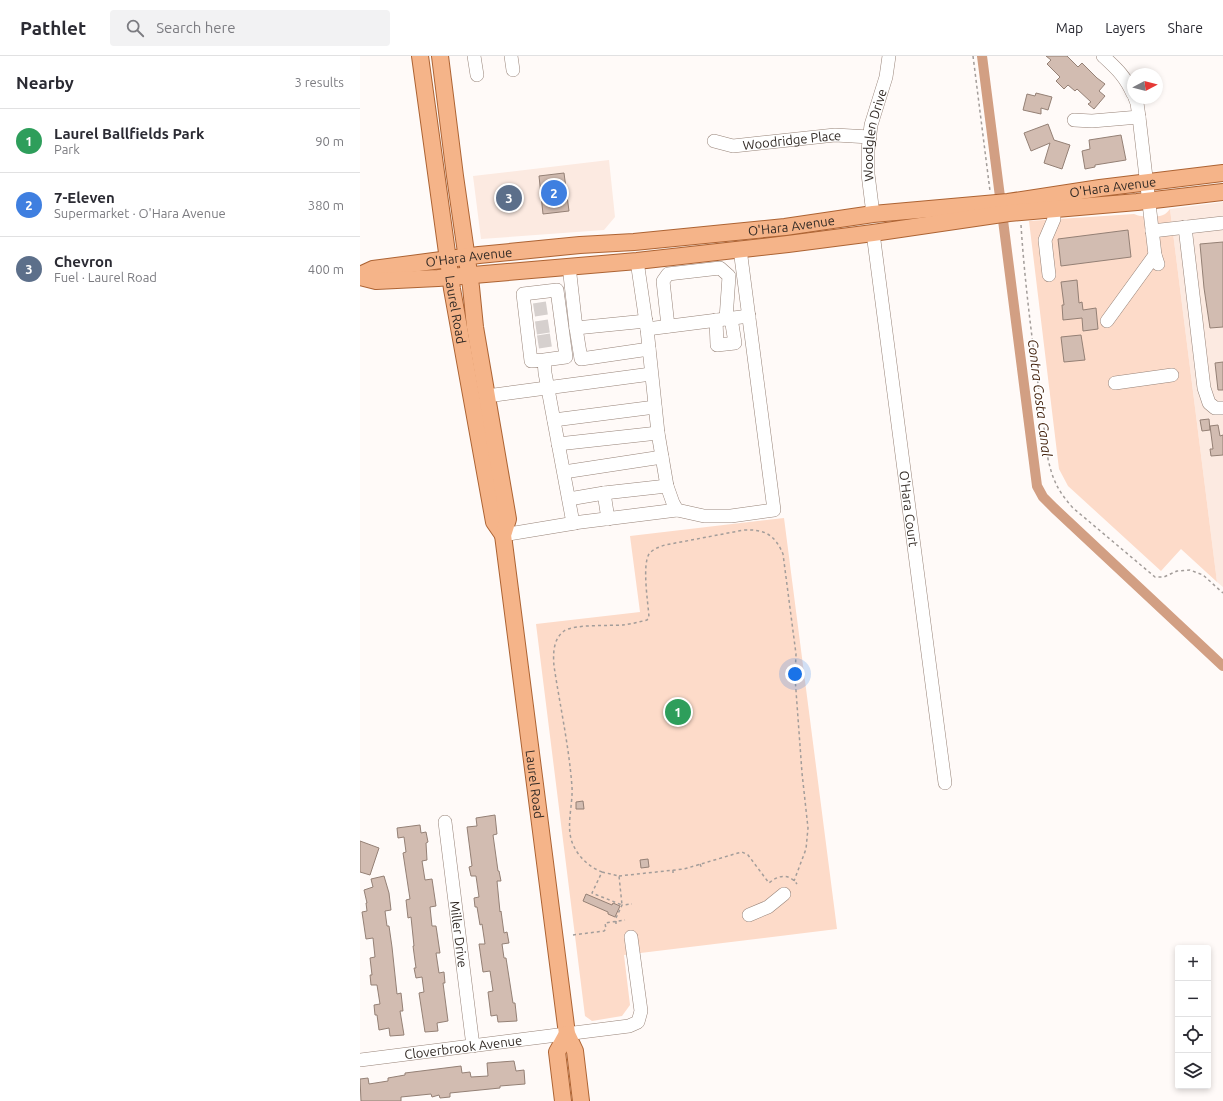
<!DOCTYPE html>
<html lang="en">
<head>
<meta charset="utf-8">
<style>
  body { margin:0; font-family:Ubuntu,sans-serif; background:#f2f2f3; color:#2b2b33 }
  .controls { position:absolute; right:12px; bottom:12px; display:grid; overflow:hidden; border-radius:4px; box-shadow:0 2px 6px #0003 }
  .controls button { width:36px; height:36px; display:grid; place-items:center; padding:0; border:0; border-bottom:1px solid #e1e1e2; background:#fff; color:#2b2b33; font:20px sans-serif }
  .compass { position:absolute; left:767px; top:12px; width:36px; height:36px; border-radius:50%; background:#fff; box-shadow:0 2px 6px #0003; rotate:83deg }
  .you { position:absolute; left:435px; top:618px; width:14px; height:14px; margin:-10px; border:3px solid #fff; border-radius:50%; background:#1a73e8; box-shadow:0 0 0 6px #1a73e833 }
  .badge { display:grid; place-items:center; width:26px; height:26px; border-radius:50%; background:#db2777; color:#fff; font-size:13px; font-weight:700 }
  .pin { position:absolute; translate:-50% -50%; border:2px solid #fff; box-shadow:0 1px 4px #0006 }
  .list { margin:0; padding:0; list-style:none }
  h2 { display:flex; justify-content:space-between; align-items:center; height:52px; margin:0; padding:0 16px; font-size:17px }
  h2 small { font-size:13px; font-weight:400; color:#7c7c81 }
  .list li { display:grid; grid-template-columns:26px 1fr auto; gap:12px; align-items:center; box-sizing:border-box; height:64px; padding:0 16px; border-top:1px solid #e1e1e2 }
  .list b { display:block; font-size:15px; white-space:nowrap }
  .list p { margin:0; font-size:13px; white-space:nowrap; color:#7c7c81 }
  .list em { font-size:13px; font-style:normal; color:#7c7c81 }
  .icon { flex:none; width:22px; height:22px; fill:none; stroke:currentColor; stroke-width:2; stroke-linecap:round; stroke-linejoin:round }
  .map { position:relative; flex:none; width:863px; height:1045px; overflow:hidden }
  header { display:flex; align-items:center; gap:24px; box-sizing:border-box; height:56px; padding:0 20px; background:#fff; border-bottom:1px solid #e1e1e2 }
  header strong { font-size:19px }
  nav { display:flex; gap:22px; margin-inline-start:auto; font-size:14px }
  .search { width:280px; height:36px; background:#f2f2f3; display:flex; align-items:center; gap:10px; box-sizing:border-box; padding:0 14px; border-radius:4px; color:#7c7c81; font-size:15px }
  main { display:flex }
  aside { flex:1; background:#fff }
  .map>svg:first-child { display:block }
  .built { fill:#fceae1 }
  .green { fill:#fddbc9 }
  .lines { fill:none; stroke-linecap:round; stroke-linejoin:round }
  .canal { stroke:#d29f83; stroke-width:10 }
  .building { fill:#d2bcb1; stroke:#948075 }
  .minor-tunnel { stroke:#d6d0ce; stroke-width:13; stroke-dasharray:13 6; stroke-linecap:butt }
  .minor-casing { stroke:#978378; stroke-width:14 }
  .major-casing { stroke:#ad6333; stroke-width:18 }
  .path { stroke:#a39d9a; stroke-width:1.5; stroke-dasharray:3 3; stroke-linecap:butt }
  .minor { stroke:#fff; stroke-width:13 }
  .major { stroke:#f5b489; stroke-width:16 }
  .labels { text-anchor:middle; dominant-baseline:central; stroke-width:3; stroke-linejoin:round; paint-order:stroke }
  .street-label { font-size:13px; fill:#322a25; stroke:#fff }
  .water-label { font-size:14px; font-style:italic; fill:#411f09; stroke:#fff }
</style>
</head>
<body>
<header>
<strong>Pathlet</strong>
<div class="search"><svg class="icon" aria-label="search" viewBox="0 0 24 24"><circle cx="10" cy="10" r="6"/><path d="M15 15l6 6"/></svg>Search here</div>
<nav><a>Map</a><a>Layers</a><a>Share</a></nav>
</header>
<main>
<aside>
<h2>Nearby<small>3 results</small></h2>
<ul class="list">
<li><span class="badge" style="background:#2e9e5b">1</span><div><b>Laurel Ballfields Park</b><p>Park</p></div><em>90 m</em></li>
<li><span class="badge" style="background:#3f7fe0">2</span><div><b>7-Eleven</b><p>Supermarket · O'Hara Avenue</p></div><em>380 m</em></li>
<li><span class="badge" style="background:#5c6f8a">3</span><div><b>Chevron</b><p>Fuel · Laurel Road</p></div><em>400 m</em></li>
</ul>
</aside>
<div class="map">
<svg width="863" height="1045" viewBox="0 0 863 1045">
  <rect width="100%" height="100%" fill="#fffaf8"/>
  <!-- built -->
  <path class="built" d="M249,104L255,161L244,174L121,183L113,120Z
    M863,146V531L857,526L810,153Z"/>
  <!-- green -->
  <path class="green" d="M810,153L857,526L821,493L801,515L708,430L699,413L669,165L774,158C780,161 797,162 803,159C806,158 808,155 810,153Z
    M424,462L477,873L264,899L270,949L262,960L232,965L225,960L176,568L280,556L270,480Z"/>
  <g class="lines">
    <!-- canal -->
    <path class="canal" d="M622,0L677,430L683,441L694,452L863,610"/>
  </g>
  <!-- building -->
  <path class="building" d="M686,0H707L718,11L722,7L737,22L745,28L739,35L745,40L734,53L728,48L731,46L717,33L715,35L708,29L704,33L696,25L700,21L687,8L691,4Z
    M676,37L692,41L688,54L681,52V58L663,54L667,38L675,40Z
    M688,68L694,84L710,89L702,113L684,107L690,87L671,95L664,77Z
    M761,79L766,104L735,109V111L725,113L722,95L730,93L729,84Z
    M204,117L209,155L183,158L179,120Z
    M768,174L771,201L701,210L698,183Z
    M863,186V271L850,272L844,232L840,188Z
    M717,224L719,247L722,246L723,254L736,252L738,273L723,275L722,262L703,264L702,249H704L701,226Z
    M721,279L725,304L704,306L701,281Z
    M863,306V334H858L855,307Z
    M849,363L850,374L842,375L840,364Z
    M858,369L860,380L863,379V399L851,400L850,393H853L850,370Z
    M223,745L224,753H216V746Z
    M135,759L137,778L133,779L138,815H139L141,825H137L140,856L141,855L144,877L147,876L149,887L142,888L144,902H146L153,947H155L157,965L138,966L137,959L131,960L128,936L133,935L130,915L123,916L119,888H125L122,868L120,869L117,851H115L114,842L119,841L116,820H111L109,811L112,810L107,771L117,770L116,762Z
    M60,769L61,777L66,776L68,786L66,787L67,804L62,805L65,824L72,823L76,850L70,851L72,870H76L80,897H76L79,917L84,916L85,927H83L88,965L77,967L78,975L65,976L59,937L64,936L62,921L56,922L54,912H56L53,890H54L51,861L48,862L46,844L50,843L43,797L46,796L44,781L38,782L37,772Z
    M0,785L19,792L10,819L0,816Z
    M288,803L289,811L281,812L280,804Z
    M24,820L29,837L31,854L25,855L27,870H29L32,891L37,938L41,937L43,955H40L44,979L30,980L29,972L19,974L17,959H15L14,949L20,948L17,929H11L10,919H12L10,902L15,901L13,882L6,883L2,856L7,855L6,847H7L4,834L13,831L11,823Z
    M226,838L252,849L253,847L260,850L255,861L248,858V856L223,845Z
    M154,1005L156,1015L164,1014L165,1028L140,1030V1032L90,1037V1041L80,1042L79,1039L72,1041L71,1038L41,1041V1045H1L0,1023L8,1022L9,1028L28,1025V1022L45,1019V1017L101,1010L102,1017L110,1016L111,1021L128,1020L127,1007Z"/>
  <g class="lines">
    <!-- minor-tunnel -->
    <path class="minor-tunnel" d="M174,254L193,251
      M176,272L195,269
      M178,286L197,283"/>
    <defs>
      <g id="minor">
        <path d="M114,0L117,19"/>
        <path d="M151,0L153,14"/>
        <path d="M743,0C757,13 765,20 773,38"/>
        <path d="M775,42L777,47L779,61L795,199L798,208"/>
        <path d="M714,64L732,65L779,61"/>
        <path id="s1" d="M354,85L373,90L475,79L510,81"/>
        <path id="s2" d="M513,158L508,118V94L511,69L526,21L529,0"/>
        <path d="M825,171L844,332L849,347L855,352H863"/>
        <path d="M792,175L863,167"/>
        <path id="s3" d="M513,177L585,727"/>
        <path d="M277,205L287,273L298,377L307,430L313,447L317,454L344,460H371L414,454L380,193"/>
        <path d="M209,210L216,272L286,265"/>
        <path d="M689,219L685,184L694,163L693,153"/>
        <path d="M356,264L357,289L375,287L371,262"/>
        <path d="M747,265L795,199"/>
        <path d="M308,270L303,225L308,218L360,212L369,220L366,263"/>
        <path d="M216,272L221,303L289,293"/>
        <path d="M287,273L389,260"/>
        <path d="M184,304L171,305L163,238L197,234L206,301L184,304L185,317L213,467L317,454"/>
        <path d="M755,327L812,319"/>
        <path d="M127,340L291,318"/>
        <path d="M194,364L295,351"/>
        <path d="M198,388L298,377"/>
        <path d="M204,416L302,401"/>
        <path d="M244,437L307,430"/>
        <path d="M209,443L244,437L248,463"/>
        <path d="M143,479L215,467"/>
        <path id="s4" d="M85,766L113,990"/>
        <path d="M389,859L408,851L424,838"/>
        <path id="s5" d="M0,1004L269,970L278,966L281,955L271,881"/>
      </g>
      <g id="major">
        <path id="s6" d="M60,0L92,233L134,466L143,479"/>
        <path id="s7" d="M80,0L95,120L111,231L115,271L148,463L143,479L207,978L215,995L221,1045"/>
        <path id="s8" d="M0,219L13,213L119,199L220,189L274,186L425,171L513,158L648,146L740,132L863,117"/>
        <path d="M0,221L16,225L78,222L277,205L428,188L513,177L649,157L777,146L863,136"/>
        <path d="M203,1045L197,996L207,978"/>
      </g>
    </defs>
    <!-- minor casing -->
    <use href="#minor" class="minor-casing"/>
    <!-- major casing -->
    <use href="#major" class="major-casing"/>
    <!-- path -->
    <path class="path" d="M613,0L630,135
      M661,169C666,247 678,325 688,403C693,425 698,435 713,452L795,521H804L817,515L830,514L843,519L863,537
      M340,808L342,813
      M313,814V819
      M242,816C229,811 217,800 212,786C206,769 213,749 212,731C209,690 200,650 194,610C193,598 193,583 204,575C214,568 249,570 263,569C271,568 279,566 287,564L289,561C288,546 282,510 289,498C293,493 299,491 305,489L384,474C405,473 415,479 423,498L436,598L435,621L442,717L448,772L446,793L434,825
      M242,816L259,820L262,849L232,837Z
      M259,820L324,813L378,797L382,796L388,799L409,827C418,819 429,817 437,828
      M256,868V862L262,849L272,848
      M213,879L244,875L246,873L245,867L265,864"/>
    <!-- minor -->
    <use href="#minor" class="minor"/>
    <!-- major -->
    <use href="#major" class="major"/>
  </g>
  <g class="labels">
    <!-- street labels -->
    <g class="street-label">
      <text stroke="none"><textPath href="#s2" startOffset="80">Woodglen Drive</textPath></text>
      <text stroke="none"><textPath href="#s1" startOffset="79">Woodridge Place</textPath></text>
      <text stroke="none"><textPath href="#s8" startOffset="759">O'Hara Avenue</textPath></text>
      <text stroke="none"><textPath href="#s8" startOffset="435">O'Hara Avenue</textPath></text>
      <text stroke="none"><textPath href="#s8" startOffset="111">O'Hara Avenue</textPath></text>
      <text stroke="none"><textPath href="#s6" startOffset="256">Laurel Road</textPath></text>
      <text stroke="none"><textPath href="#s3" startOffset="278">O'Hara Court</textPath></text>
      <text stroke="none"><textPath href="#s7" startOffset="736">Laurel Road</textPath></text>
      <text stroke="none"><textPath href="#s4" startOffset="113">Miller Drive</textPath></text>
      <text stroke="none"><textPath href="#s5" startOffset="104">Cloverbrook Avenue</textPath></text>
    </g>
    <!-- water labels -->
    <g class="water-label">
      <text transform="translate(680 342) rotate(83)">Contra Costa Canal</text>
    </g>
  </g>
</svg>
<div class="controls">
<button>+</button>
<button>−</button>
<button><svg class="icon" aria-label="locate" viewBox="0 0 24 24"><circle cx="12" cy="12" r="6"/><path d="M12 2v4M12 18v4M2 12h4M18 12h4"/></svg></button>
<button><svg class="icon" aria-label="layers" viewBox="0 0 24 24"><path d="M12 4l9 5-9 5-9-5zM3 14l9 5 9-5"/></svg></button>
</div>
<svg class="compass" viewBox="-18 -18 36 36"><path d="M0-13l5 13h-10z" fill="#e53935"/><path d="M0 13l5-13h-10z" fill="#7c7c81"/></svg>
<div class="you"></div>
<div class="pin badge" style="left:318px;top:656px;background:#2e9e5b">1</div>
<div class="pin badge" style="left:194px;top:137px;background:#3f7fe0">2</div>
<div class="pin badge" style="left:149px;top:142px;background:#5c6f8a">3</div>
</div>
</main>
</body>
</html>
